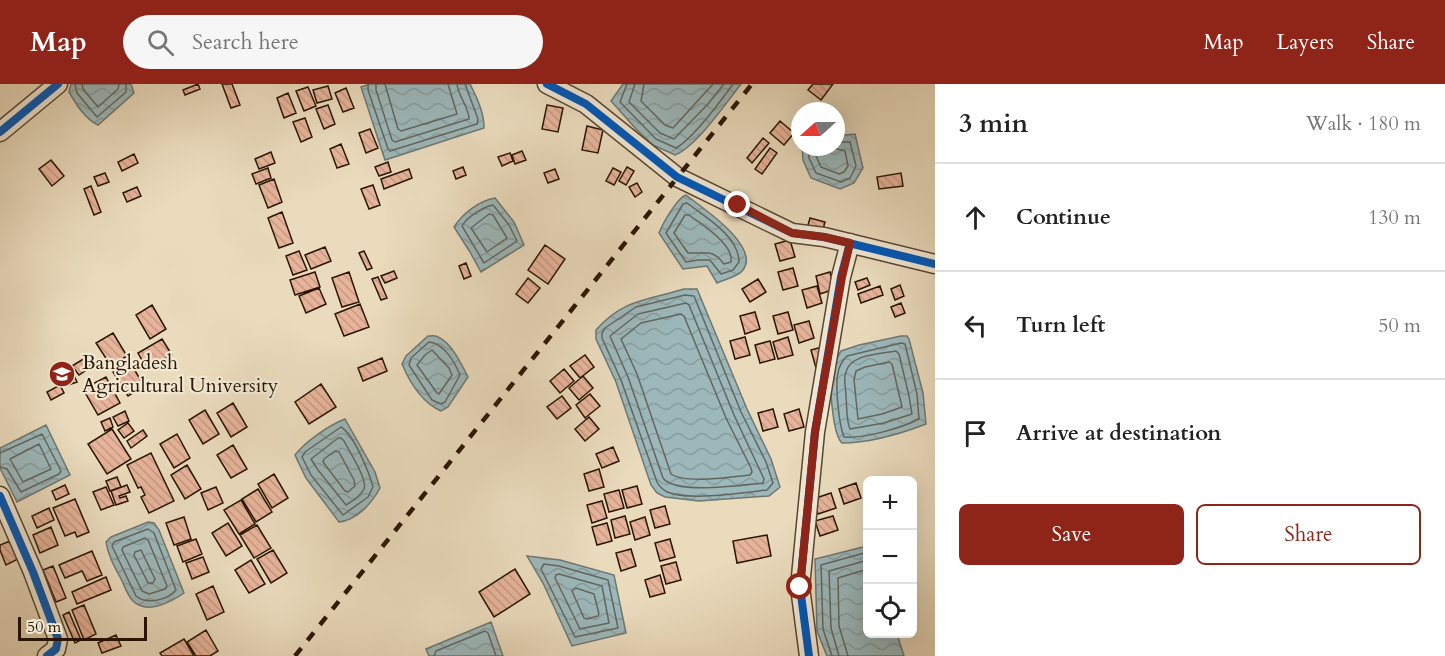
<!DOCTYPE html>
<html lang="en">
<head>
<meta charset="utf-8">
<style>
  body { margin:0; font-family:Cardo,serif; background:#f6f6f6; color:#222 }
  .controls { position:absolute; right:18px; bottom:18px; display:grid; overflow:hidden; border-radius:9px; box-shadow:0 6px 24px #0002 }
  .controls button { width:54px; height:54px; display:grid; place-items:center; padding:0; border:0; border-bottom:2px solid #e0e0e0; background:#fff; color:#222; font:30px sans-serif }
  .compass { position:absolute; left:791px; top:18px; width:54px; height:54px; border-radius:50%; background:#fff; box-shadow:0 6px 24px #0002; rotate:249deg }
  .scale { position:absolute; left:18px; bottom:15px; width:129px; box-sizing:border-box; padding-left:6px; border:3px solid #2a1501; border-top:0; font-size:16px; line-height:21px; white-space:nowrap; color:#2a1501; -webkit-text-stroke:4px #f1e8d4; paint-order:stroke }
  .stop { position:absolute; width:18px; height:18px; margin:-14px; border:4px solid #8f2418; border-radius:50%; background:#fff }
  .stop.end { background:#8f2418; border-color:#fff; box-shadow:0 2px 6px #0008 }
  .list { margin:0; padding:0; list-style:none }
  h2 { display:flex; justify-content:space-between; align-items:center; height:78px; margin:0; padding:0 24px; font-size:26px }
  h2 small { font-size:20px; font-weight:400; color:#767676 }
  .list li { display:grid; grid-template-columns:39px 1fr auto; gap:18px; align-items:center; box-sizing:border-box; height:108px; padding:0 24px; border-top:2px solid #e0e0e0 }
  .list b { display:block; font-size:22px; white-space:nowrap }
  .list em { font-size:20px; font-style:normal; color:#767676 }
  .actions { display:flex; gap:12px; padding:18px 24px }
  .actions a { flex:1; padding:14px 0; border:2px solid #8f2418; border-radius:9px; text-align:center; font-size:21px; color:#8f2418 }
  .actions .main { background:#8f2418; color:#fff }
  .icon { flex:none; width:33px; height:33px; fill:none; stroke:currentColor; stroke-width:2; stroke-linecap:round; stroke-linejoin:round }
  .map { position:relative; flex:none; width:935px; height:572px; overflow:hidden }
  header { display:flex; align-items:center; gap:36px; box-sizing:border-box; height:84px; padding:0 30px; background:#8f2418; color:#fff }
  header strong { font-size:28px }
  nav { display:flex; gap:33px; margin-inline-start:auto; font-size:21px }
  .search { width:420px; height:54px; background:#f6f6f6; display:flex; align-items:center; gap:15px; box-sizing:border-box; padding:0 21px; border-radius:33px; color:#767676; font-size:22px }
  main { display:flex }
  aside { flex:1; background:#fff }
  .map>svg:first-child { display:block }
  .water { fill:url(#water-waves); stroke:#6e7771; stroke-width:1.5 }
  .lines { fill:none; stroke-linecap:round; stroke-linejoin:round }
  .shore { stroke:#63665e; stroke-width:1.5 }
  .building { fill:url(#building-back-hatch); stroke:#2a1501; stroke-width:1.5 }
  .minor-casing { stroke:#5a4630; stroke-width:21 }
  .minor { stroke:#f1e8d4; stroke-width:18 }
  .rail { stroke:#2a1501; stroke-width:4.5; stroke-dasharray:10 10; stroke-linecap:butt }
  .cycleway-casing { stroke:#f1e8d4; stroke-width:11 }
  .cycleway { stroke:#0057b8; stroke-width:8 }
  .route { stroke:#8f2418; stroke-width:8 }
  .labels { text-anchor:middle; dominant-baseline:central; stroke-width:4.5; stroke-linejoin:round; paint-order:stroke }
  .poi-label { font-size:20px; fill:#2a1501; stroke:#f1e8d4; text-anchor:start }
</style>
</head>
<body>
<header>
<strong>Map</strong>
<div class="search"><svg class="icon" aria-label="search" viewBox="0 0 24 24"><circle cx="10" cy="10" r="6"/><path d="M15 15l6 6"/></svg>Search here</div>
<nav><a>Map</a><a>Layers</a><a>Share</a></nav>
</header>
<main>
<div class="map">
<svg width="935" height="572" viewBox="0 0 935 572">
  <defs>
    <pattern id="water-waves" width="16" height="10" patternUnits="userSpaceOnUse" patternTransform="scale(1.5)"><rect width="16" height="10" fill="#9cb8bb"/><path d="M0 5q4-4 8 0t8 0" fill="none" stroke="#879d9f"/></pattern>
    <pattern id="building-back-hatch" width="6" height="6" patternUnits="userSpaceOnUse" patternTransform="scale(1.5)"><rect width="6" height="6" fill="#e7b49b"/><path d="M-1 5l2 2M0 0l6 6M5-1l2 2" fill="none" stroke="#c69a84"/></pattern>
  </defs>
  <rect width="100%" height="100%" fill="#eadbbd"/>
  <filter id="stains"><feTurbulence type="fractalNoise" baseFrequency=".00333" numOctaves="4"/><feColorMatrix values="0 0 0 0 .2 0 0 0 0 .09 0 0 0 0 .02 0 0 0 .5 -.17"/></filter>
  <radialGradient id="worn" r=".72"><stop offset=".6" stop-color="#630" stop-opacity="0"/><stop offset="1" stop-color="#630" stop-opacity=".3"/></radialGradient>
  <!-- water -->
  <path class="water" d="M71,0H131L134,9L98,41C85,35 76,20 69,8Z
    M370,0H470C477,14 484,28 484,44L385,76L361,3Z
    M623,0H741C726,19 697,62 675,71L653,61L636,45L611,17Z
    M855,50L863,84L854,99L840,105L811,94L803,76L802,63H836V52Z
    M686,111C701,123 761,162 743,186C738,193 725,195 717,199L707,182L683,185L659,149C663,139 677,114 686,111Z
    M495,114L514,138L524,161L481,188L470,168L454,143C463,129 479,117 495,114Z
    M684,205H697L747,325L771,375L780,403L769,412L699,417L665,413L657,409L651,401L616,298L596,255V246C623,215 648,216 684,205Z
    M428,252C431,252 435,251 438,253C451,258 462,281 468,293L448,323L441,327C423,319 410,299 402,280L406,272Z
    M901,252H907L909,255L923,309L926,340C900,350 870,359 842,359C833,351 830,307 831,294C832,284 836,275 841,267L859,261Z
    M345,335L375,388L380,404C372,419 357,436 339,438L306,394L295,371C305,358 329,341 345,335Z
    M46,341L70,391L17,418L0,384V364Z
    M148,438L154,439L159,446L184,509C171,518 147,531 133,517C127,511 124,500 120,493C114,482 108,471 106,458L111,453Z
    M867,462L868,550H897L904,572H827L817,547L815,475Z
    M527,472L560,476L614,491L626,549L572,562L543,499Z
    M491,538L503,572H429L426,565Z"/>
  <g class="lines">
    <!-- shore -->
    <path class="shore" d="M75,0L77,9L97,33L126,8V0
      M82,0L83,5L98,23L118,5L119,0
      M368,0V6L388,65L390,67L477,40L478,35L465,0
      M376,0V6L392,56L395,58L469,35C469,23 458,12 457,0
      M385,0L398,45L401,47L457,30L448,0
      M627,0L620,18L656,55L676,64C694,54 720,18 733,0
      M635,0L629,18L660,49L674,55L708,20L724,0
      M644,0L641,17L665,41L673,44L713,0
      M808,63L809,74L816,89L841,98L850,94L856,82L850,58H836
      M815,63L816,72L821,83L839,90L844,88L848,82L845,67L829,63
      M687,119C705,133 739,152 739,178L733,186L721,190L710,176H698L686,178L666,149L683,120Z
      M493,121L509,141L517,157L484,179L462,142C467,133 483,123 493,121Z
      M489,130L493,131L507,154L487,168L471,144Z
      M685,131H689C702,141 734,160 731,178L724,180C712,164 705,170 688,169L674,149Z
      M685,211L694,212L741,328L766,378L773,399L767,406C742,409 689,417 667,408C662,405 659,402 657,398L621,296L602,254V249L605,244L636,223Z
      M686,219L689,221L734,331L764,395L763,399C742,401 675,411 663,394L628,293L610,252L638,230Z
      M681,230L684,232L726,334L751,384L752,388L750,391C732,393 685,400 671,390L637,290L621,255L641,239Z
      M429,258C444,259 455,279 460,291L445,318L441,320L432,316L409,281L411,274Z
      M901,259L905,260L917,310L919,335C901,344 864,355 844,353C839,341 835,302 838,289C839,282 842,277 847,272Z
      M432,266L449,284L452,291L439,310L437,309L417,281L425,271Z
      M896,267L899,270L909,312L912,330L884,339L850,345C846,335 847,323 846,312C846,304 843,296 846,288C850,270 881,270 896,267Z
      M889,278L892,280L902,323L882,330L858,335L854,296L856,287L865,283Z
      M341,343C354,351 369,388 373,403L368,413L343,431L311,391L302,373L305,368Z
      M338,354H341L344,357C349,367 368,396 364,405C361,412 351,418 346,421L318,386L311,375Z
      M39,360L51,385L23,398L10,375Z
      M335,367L339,368L354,396L355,402L348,408L345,407L323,378L324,375Z
      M0,369L42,350L61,387L59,390L21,408L7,385L0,383
      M148,445L154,449L176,506C168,516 147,521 136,512L112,462L114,458Z
      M145,454L148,456L167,502L165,505L149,510L142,507L122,466L123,463Z
      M141,466L155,495L153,499H148L134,471L135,468Z
      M544,480L559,482L608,496L618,544L575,553L541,485Z
      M559,490L602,502L609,539L580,545L555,494L556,491Z
      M576,504L594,510L599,530L598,532L587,535L584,534L572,507Z
      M434,572L436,567L485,547L488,549L496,572
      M832,572L823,545L821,481L868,468
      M839,572L831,544L829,487L868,476
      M848,572L839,542L838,494L868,485"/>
  </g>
  <!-- building -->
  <path class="building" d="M198,0L200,5L185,11L183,6Z
    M222,0H232L240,21L231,24Z
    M813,0H833L821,16L808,6Z
    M328,2L332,15L317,19L313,6Z
    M308,3L316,22L304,27L296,7Z
    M346,4L354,24L343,28L335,9Z
    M288,9L296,29L284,34L277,14Z
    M328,21L335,40L324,45L316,25Z
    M547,21L563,24L558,48L542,45Z
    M305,34L312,53L301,58L293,38Z
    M780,37L794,49L784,61L770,49Z
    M587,42L603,46L598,69L582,66Z
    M370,45L378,64L366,69L359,49Z
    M763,54L769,59L752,79L747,74Z
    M341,60L349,80L337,84L330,65Z
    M770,64L777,69L762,90L755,85Z
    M522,67L526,76L515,80L512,71Z
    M271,68L275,79L259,85L255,75Z
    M510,69L513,77L502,82L498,73Z
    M134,70L138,79L122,87L118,78Z
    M51,76L64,92L52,102L39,85Z
    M388,78L391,88L379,92L375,83Z
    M463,83L466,91L456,95L453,87Z
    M627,83L634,87L626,101L619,97Z
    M268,84L271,94L256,100L252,90Z
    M613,84L621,88L614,101L606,97Z
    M409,85L412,94L384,105L381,95Z
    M555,85L559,95L548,99L544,89Z
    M105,89L109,98L98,102L94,93Z
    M901,89L903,102L879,105L877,93Z
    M274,95L282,118L268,124L259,101Z
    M637,99L642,108L635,113L629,103Z
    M373,101L380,121L369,125L361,105Z
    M91,102L101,128L94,131L84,105Z
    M137,103L141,112L127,118L123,109Z
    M282,128L293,159L279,164L268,134Z
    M810,134L825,138L820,156L805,152Z
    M790,156L795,173L780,177L775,160Z
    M545,161L565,175L548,200L528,186Z
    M325,163L331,177L311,185L305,171Z
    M299,167L307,186L293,191L286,172Z
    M364,167L372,184L367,186L359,169Z
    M466,179L471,192L464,195L459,182Z
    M793,184L798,202L783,206L778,188Z
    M394,187L397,194L385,199L381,192Z
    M315,188L320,203L295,211L290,196Z
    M349,188L359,218L342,223L332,194Z
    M830,188L835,205L820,210L816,192Z
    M378,193L387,214L381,216L372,195Z
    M528,194L540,204L528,219L516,210Z
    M867,194L870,201L858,206L855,198Z
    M758,195L766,208L750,218L742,205Z
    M900,201L904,212L895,216L891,205Z
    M817,202L822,219L807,224L802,206Z
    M880,202L883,211L861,219L858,210Z
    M319,204L326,220L306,229L299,212Z
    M901,219L905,229L895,233L891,223Z
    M360,220L369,243L344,252L335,230Z
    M152,221L166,245L150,255L136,231Z
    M755,228L760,245L745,250L740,232Z
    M788,228L793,246L778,250L773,232Z
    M809,237L814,254L799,259L794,241Z
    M113,249L127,272L111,282L96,259Z
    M745,253L750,271L735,275L730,257Z
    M788,253L793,271L778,275L773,258Z
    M162,255L172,271L147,285L138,269Z
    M770,257L775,275L760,279L755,261Z
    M826,262L831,280L816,284L811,266Z
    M585,271L594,283L580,294L570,282Z
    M85,274L91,283L79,291L72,282Z
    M382,274L387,287L363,297L358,284Z
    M130,278L144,302L128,312L113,288Z
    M564,285L574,297L560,309L550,297Z
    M72,287L77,298L68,301L64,290Z
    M583,292L593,304L579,316L569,304Z
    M106,293L120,319L98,331L83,305Z
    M321,300L336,323L309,340L295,318Z
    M60,301L64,309L51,316L47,308Z
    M590,310L600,322L585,334L576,321Z
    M562,312L571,324L557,335L547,323Z
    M233,319L247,343L231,353L217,329Z
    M773,325L778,343L763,347L758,329Z
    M799,325L804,343L789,347L784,330Z
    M205,326L219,350L203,360L189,336Z
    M125,327L129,337L118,342L113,333Z
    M589,333L599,345L585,357L575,345Z
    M110,334L113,343L105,347L101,338Z
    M128,339L134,347L124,354L118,346Z
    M112,345L131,375L107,390L88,360Z
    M143,346L147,352L131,364L127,357Z
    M177,350L190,374L174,384L160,360Z
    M233,361L247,385L231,394L217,371Z
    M613,363L619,377L602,384L596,370Z
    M151,369L174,417L149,429L141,413L145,411L141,403L138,404L127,381Z
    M187,381L201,405L185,415L171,391Z
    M599,385L604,403L589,407L584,390Z
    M274,390L288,414L272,424L258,400Z
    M117,393L121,403L110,407L106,397Z
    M856,399L861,414L844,420L839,405Z
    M65,401L69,410L56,416L52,407Z
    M127,401L130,408L119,412L120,414L126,412L128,417L116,421L111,407Z
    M637,402L642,420L627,424L622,406Z
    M106,403L114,421L101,426L93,408Z
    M216,403L223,419L208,426L201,409Z
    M258,405L272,428L256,438L242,415Z
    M619,406L624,424L609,428L604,410Z
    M831,409L836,424L818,430L813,415Z
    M75,415L89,448L77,453L75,448L65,452L53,424Z
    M241,416L255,440L239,450L224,426Z
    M602,417L607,434L592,439L587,421Z
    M665,422L670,440L655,444L650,426Z
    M49,424L54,436L37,444L32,432Z
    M625,432L630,450L615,454L611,436Z
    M833,432L838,446L820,452L815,437Z
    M184,433L191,455L174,461L166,439Z
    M645,433L650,451L635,456L630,438Z
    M228,439L242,462L226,472L212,449Z
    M607,439L612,457L597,461L592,443Z
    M257,441L271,464L254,474L240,451Z
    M51,443L58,461L40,469L33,451Z
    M767,451L771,472L737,479L733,457Z
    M196,455L202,470L183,478L177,462Z
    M670,455L675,473L660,477L655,459Z
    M10,457L18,475L6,481L0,466V461Z
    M631,465L636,482L621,487L616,469Z
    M273,466L287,489L271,499L257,475Z
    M92,467L102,491L87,497L82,487L65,494L59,481Z
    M203,473L209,488L192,495L186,479Z
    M251,476L265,500L249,509L235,486Z
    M676,478L681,496L666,500L661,482Z
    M53,482L66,514L56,518L43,486Z
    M515,485L530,510L494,533L479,508Z
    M660,491L665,509L650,513L645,496Z
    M106,493L111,506L77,520L72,508Z
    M213,502L224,528L207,536L196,510Z
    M84,521L96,550L84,556L72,526Z
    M69,528L81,556L75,559L63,531Z
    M206,546L218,567L210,572H196L187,558Z
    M116,551L121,562L102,569L98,559Z
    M184,555L194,572H162L160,569Z"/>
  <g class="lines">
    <defs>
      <path id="minor" d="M547,0L586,20L677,93L792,149L824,153L935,180
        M0,48L58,0
        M0,412L33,488L58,555L56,565L47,572
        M809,572L800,503L815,348L841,193L850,159"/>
    </defs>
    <!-- minor casing -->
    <use href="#minor" class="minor-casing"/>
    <!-- minor -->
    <use href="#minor" class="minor"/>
    <!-- rail -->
    <path class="rail" d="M295,572L752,0"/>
    <defs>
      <path id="cycleway" d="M547,0L586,20L677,93L792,149L824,153L935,180
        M0,48L58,0
        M0,412L33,488L58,555L56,565L47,572
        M809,572L800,503L815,348L841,193L850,159"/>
    </defs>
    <!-- cycleway casing -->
    <use href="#cycleway" class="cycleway-casing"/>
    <!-- cycleway -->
    <use href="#cycleway" class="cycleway"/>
  </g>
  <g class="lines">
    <!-- route -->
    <path class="route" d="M738,121L792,149L824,153L850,159L842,193L815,348L800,503"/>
  </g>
  <!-- icons -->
  <defs>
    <symbol id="university-disc" viewBox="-11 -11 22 22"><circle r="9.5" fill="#8f2418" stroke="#f1e8d4"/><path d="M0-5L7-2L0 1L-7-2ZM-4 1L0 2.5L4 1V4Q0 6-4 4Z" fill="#fff"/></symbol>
  </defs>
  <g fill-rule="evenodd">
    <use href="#university-disc" x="47" y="275" width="30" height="30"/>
  </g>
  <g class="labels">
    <!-- poi labels -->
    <g class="poi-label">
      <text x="82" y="278">Bangladesh<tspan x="82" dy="23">Agricultural University</tspan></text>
    </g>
  </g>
  <rect width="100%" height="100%" filter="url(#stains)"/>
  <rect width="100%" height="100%" fill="url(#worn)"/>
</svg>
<div class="controls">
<button>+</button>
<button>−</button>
<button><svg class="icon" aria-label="locate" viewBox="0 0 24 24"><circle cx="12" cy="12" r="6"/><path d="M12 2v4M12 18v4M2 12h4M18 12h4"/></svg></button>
</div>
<svg class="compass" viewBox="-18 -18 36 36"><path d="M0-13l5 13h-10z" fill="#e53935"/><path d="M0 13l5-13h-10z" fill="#767676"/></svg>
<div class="scale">50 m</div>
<div class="stop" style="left:800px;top:503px"></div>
<div class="stop end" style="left:738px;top:121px"></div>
</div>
<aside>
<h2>3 min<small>Walk · 180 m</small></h2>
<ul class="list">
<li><svg class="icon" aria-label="ahead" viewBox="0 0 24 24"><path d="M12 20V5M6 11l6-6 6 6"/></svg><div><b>Continue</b></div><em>130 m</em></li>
<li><svg class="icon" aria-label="left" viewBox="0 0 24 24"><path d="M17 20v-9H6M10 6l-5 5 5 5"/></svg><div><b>Turn left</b></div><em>50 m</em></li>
<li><svg class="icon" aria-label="arrive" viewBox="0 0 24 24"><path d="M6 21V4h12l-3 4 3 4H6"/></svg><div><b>Arrive at destination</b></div></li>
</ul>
<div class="actions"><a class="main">Save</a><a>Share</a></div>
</aside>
</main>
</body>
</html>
